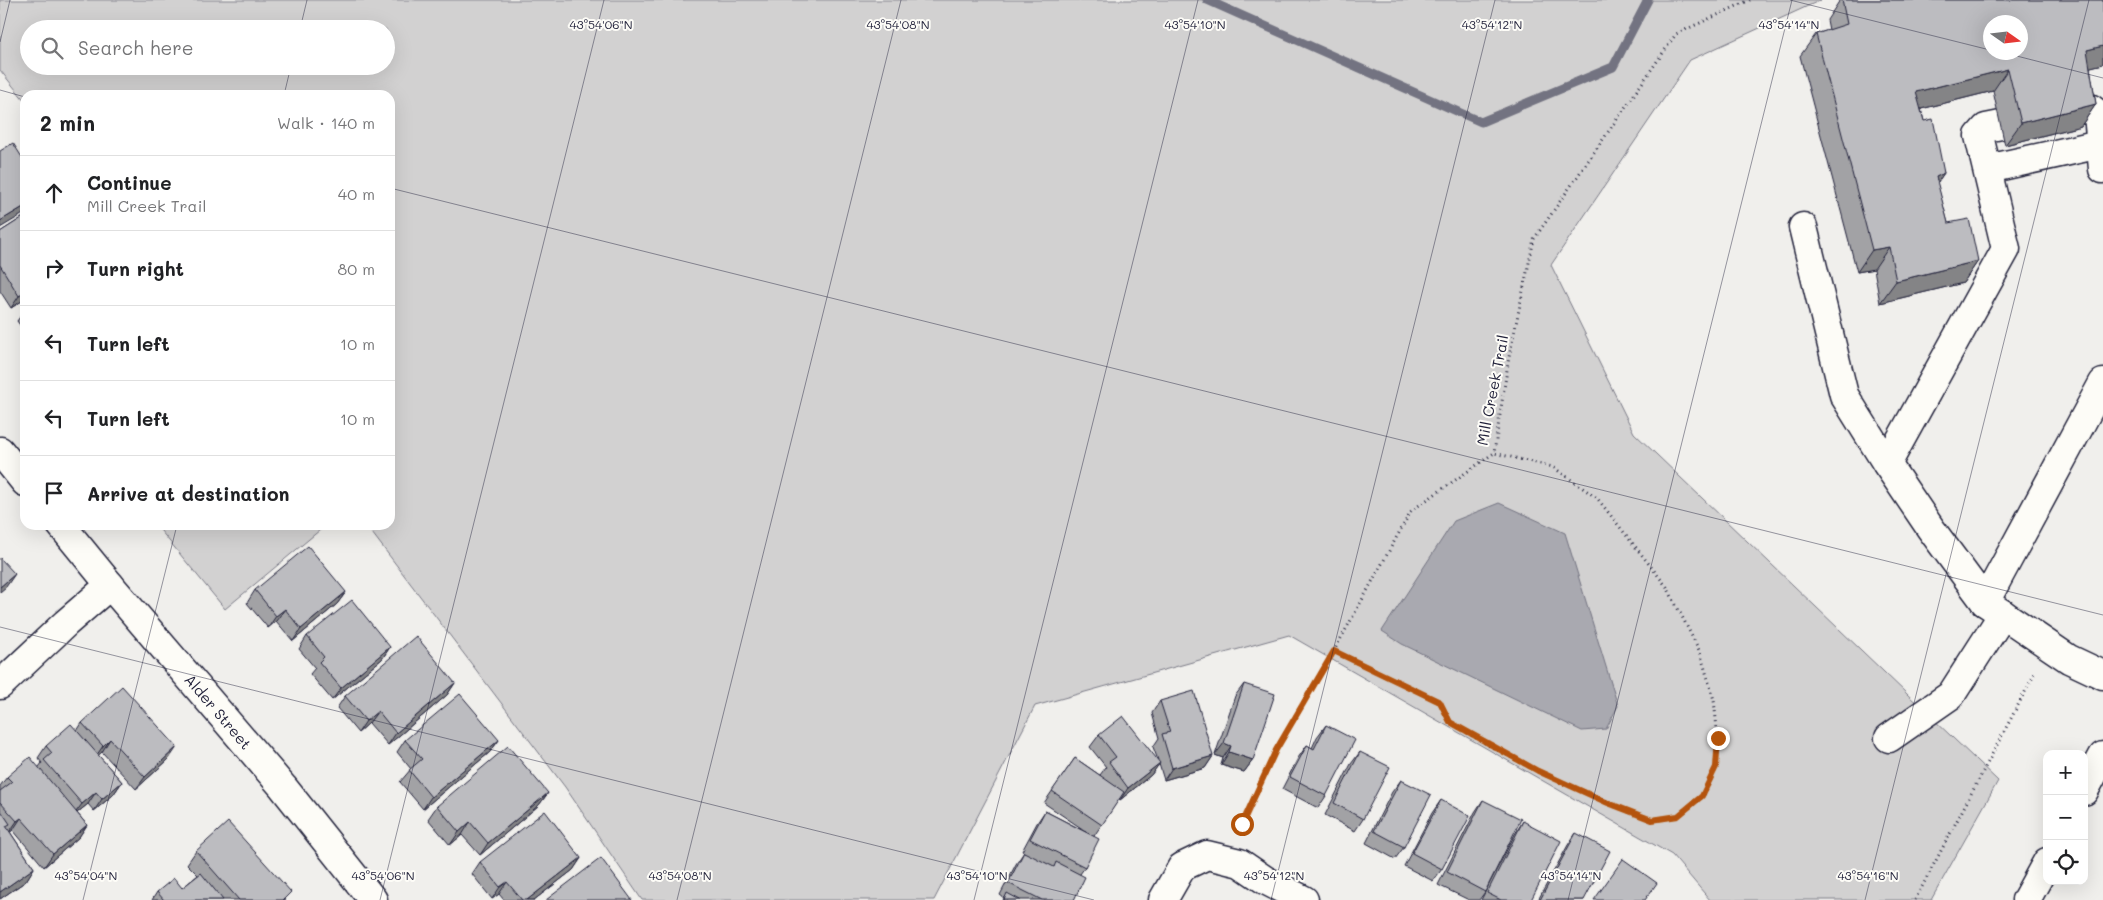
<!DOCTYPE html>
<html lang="en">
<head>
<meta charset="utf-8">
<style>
  body { margin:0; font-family:Mali,sans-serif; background:#f6f6f6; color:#202124 }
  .controls { position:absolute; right:15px; bottom:15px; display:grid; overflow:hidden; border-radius:10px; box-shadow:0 5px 20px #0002 }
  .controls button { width:45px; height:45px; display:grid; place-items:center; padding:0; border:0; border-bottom:1px solid #e0e0e0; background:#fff; color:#202124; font:25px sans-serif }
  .compass { position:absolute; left:1983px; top:15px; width:45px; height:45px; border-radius:50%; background:#fff; box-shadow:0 5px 20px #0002; rotate:104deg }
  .stop { position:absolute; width:15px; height:15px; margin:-11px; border:4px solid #b45309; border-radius:50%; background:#fff }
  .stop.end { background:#b45309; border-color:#fff; box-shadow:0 1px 5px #0008 }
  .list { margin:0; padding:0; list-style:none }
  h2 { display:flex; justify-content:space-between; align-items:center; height:65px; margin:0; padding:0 20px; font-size:21px }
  h2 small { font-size:16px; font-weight:400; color:#757577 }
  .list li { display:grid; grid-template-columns:32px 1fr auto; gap:15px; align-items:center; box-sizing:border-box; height:75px; padding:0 20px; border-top:1px solid #e0e0e0 }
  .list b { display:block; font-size:19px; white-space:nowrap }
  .list p { margin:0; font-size:16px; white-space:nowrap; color:#757577 }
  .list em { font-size:16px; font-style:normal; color:#757577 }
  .icon { flex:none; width:28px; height:28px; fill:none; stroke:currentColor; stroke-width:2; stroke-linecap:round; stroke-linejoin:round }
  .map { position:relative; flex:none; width:2103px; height:900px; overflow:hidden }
  .search { position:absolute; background:#fff; box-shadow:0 5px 20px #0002; left:20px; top:20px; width:375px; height:55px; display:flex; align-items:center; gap:12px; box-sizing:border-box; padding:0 18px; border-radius:28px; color:#757577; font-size:19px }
  .panel { position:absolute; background:#fff; box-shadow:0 5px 20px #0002; left:20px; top:90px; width:375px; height:440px; border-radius:15px }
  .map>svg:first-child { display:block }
  .green { fill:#d2d1d1; stroke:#7a7a86; fill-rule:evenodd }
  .water { fill:#a9a9b0; stroke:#737381 }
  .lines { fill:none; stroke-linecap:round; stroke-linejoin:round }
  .stream { stroke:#737381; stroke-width:9 }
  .minor-casing { stroke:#22223b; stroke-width:31 }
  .major-casing { stroke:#22223b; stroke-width:31 }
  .path { stroke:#22223b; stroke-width:3; stroke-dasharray:1 4; stroke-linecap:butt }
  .minor { stroke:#fdfcf7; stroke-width:28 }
  .major { stroke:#fdfcf7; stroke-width:28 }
  .wall { fill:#a2a2a5; stroke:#22223b }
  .shaded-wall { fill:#848486; stroke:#22223b }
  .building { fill:#bcbcc0; stroke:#22223b; fill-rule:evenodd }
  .route { stroke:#b45309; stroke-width:6 }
  .ticks { fill:none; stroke:#22223b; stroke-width:1; stroke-opacity:0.45 }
  .labels { text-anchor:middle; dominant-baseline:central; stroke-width:4; stroke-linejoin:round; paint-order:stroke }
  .street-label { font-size:15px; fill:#22223b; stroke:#fdfcf7 }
  .ticks-label { font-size:12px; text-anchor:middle; fill:#22223b; stroke:#fdfcf7; stroke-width:4; stroke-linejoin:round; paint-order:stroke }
</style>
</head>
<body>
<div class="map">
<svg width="2103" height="900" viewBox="0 0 2103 900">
  <rect width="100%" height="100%" fill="#f0efec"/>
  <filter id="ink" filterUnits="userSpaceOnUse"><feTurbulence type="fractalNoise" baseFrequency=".02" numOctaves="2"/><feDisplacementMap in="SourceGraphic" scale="10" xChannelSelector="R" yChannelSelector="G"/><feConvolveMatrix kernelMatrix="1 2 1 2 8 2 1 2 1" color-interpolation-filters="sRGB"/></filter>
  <g filter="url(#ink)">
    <!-- green -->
    <path class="green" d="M0,0H1821L1690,60L1551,265L1634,433L1998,781L1931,900H1710L1672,855L1289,635L1035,706L934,900H642L565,787L366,525H390V95H25V101L0,70ZM29,29H386V66H29Z
      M156,525H326L225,609Z"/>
    <!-- water -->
    <path class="water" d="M1499,503L1565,533L1618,706L1606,729L1582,731L1402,644L1382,631L1454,521Z"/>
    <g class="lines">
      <!-- stream -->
      <path class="stream" d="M1207,0L1481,122L1613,67L1648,0"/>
      <defs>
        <g id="minor">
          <path d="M2078,110L2090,108L2098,114L2103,169"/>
          <path d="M1988,169L2100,144"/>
          <path d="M1803,227L1844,395L1887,464L1931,529L1985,602L2069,659L2103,675"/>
          <path d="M0,451L25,482"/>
          <path d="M1887,464L2006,249L1979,136L1986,128L2001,125"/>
          <path id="s1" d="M61,525L110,585L283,787L373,900"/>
          <path d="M1985,602L2103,383"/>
          <path d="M0,685L66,623L110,585"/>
          <path d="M1889,738L1951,695L2003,614"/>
          <path d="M1163,900L1182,867L1207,855L1240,863L1265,880L1304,900"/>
        </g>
        <path id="major" d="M2084,791L2103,756
          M2026,900L2047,862"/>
      </defs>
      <!-- minor casing -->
      <use href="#minor" class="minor-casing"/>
      <!-- major casing -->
      <use href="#major" class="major-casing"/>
      <!-- path -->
      <path class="path" d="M1334,651L1440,702L1450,722L1490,746L1538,771L1608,803L1652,820L1678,816L1703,796L1716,767L1718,738L1714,700L1700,652L1667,587L1597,498L1553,467L1494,453
        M1242,824L1276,750L1334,651L1411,511L1494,453L1509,357L1534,239L1676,34L1750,0
        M1915,900L2035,673"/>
      <!-- minor -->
      <use href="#minor" class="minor"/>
      <!-- major -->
      <use href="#major" class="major"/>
    </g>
    <!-- wall -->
    <path class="wall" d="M1840,0H2103V64L2090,67L2096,104L2081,126L2005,145L1993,91L1921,109L1924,121L1944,173L1937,183L1948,223L1978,261L1963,283L1880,303L1874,269L1857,272L1800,56L1816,34L1829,30L1827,20Z
      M25,216V299L11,308L0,291V232Z
      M25,310V332L17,321Z
      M255,590L346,592L337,604L293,641L276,621L268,628L247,603Z
      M307,636L390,647L382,659L332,700L310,674L315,668L299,649Z
      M455,683L447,695L388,745L369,723L358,733L337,708L345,696Z
      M1244,684L1253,760L1244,772L1221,765L1223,758L1215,755L1235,696Z
      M1160,701L1213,756L1205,768L1164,780L1159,764L1151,775L1120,800L1119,799L1094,836L1085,867L1080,874L1074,900H1003L1004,898L1000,895L1016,864L1024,852L1022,851L1037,823L1045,811L1090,834L1044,803L1075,758L1101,776L1100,775L1106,767L1090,747L1099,735L1158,760L1153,747L1159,738L1152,713Z
      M82,723L169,759L136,789L102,752L98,755L122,782L113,795L94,811L88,804L77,813L87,825L79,837L44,867L13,830L10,832L34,868L26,881L0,899V786L7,777L39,767L42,763L38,758L46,746L77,731Z
      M1326,725V796L1318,808L1282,789L1298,758L1307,745L1312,748L1317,737Z
      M405,740H499L490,752L423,809L400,782L411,769L397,752Z
      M1360,752L1363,819L1355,831L1325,815L1351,764Z
      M1401,780L1404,847L1395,859L1366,843L1392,792Z
      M548,793L539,805L480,855L462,835L450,845L428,819L437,806Z
      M1441,800L1442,869L1433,881L1404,866L1432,813Z
      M1483,800L1485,892L1479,900H1469L1438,885L1475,812Z
      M1523,821L1531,900H1481L1515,834Z
      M1576,833L1584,900H1538L1568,845Z
      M196,851L286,900H152L157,892L182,888L198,875L187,864Z
      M581,858L573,870L534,900H504L499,894L492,899L472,874L480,862Z"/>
    <!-- shaded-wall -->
    <path class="shaded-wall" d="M2103,46V64L2071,72L2087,50Z
      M2008,69L1993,91L1901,114L1916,92Z
      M2096,104L2081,126L2005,145L2021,123Z
      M1944,173L1929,195L1936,177Z
      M25,206V213L0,228V221Z
      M1889,247L1874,269L1857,272L1872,250Z
      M1978,261L1963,283L1880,303L1896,281Z
      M25,292V299L11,308L19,296Z
      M15,574L6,587L0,592V587Z
      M346,592L337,604L293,641L301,629Z
      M285,609L276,621L268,628L276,616Z
      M390,647L382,659L332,700L341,688Z
      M455,683L447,695L388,745L396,733Z
      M378,711L369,723L358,733L366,721Z
      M110,739L102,752L94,759L103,746Z
      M499,740L490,752L423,809L431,797Z
      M1224,743L1231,746L1223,758L1215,755Z
      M177,747L169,759L136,789L145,777Z
      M1229,752L1253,760L1244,772L1221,765Z
      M1213,756L1205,768L1164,780L1172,768Z
      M1160,763L1151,775L1120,800L1128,788Z
      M122,782L113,795L94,811L102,799Z
      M96,792L88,804L73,816L82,804Z
      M548,793L539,805L480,855L488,843Z
      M21,818L13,830L8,834L17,821Z
      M470,822L462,835L450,845L459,832Z
      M87,825L79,837L44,867L53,854Z
      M581,858L573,870L534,900H527Z
      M34,868L26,881L0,899V892Z
      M507,882L499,894L492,899L500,887Z"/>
    <!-- building -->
    <path class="building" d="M1842,0H2103V46L2087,50L2096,104L2021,123L2008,69L1916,92L1924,121L1933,119L1944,173L1936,177L1948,223L1969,219L1978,261L1896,281L1889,247L1872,250L1816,34L1847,24ZM1990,22H2020V52H1990Z
      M13,143L25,162V206L0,221V151Z
      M25,216V292L19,296L0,265V232Z
      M308,546L346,592L301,629L285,609L276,616L255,590Z
      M0,558L15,574L0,587Z
      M352,600L390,647L341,688L319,662L324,657L307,636Z
      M416,636L455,683L396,733L378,711L366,721L345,696Z
      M1244,684L1275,694L1253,760L1229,752L1231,746L1224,743Z
      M122,686L177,747L145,777L110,739L103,746L82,723Z
      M1194,691L1213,756L1172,768L1162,734L1170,732L1160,701Z
      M460,694L499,740L431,797L409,770L422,759L405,740Z
      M1123,716L1160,763L1128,788L1109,762L1116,757L1099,735Z
      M71,724L122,782L102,799L96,792L82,804L44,760L52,753L46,746Z
      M1326,725L1355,740L1326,796L1290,777L1307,745L1314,749Z
      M508,746L548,793L488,843L470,822L459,832L437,806Z
      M1360,752L1390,767L1363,819L1334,803Z
      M30,757L87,825L53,854L21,818L17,821L0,802V791L12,782L7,777Z
      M1075,758L1124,792L1102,825L1052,791Z
      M1401,780L1431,795L1404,847L1374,831Z
      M1441,800L1470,816L1442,869L1412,853Z
      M1483,800L1521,819L1485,892L1447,872Z
      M0,809L10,824L6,826L34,868L0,892Z
      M545,811L581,858L527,900H522L507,882L500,887L480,862Z
      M1045,811L1099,839L1085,867L1030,839Z
      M1523,821L1561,841L1531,900H1501L1487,893Z
      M228,822L291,892L283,900H239L196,851Z
      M1576,833L1610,851L1584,900H1540Z
      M1024,852L1054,867L1056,862L1085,877L1074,900H1042L1008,883Z
      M601,858L632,900H546Z
      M1623,859L1657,883L1645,900H1594Z
      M201,873L223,900H164L157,892L174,878L182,888Z
      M1007,893L1020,900H1004Z"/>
  </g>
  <g class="lines" filter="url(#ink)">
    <!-- route -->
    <path class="route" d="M1242,824L1276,750L1334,651L1440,702L1450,722L1538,771L1608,803L1652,820L1678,816L1702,796L1716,767L1718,738"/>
  </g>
  <!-- ticks -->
  <path class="ticks" d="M1790,0L1990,50M300,29L307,0M0,42L10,0M2001,52L2103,78M0,90L25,97M284,95L291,66M390,188L2103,615M0,627L1094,900M83,900L177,525M380,900L604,0M677,900L901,0M974,900L1198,0M1271,900L1495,0M1568,900L1792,0M1865,900L2089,0"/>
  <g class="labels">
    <!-- street labels -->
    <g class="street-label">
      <text transform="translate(1492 390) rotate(-79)">Mill Creek Trail</text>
      <text stroke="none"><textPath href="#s1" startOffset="244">Alder Street</textPath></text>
    </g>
  </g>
  <g class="ticks-label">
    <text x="601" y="29">43°54'06"N</text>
    <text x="898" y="29">43°54'08"N</text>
    <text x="1195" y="29">43°54'10"N</text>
    <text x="1492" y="29">43°54'12"N</text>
    <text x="1789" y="29">43°54'14"N</text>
    <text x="86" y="880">43°54'04"N</text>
    <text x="383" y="880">43°54'06"N</text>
    <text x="680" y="880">43°54'08"N</text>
    <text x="977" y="880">43°54'10"N</text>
    <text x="1274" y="880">43°54'12"N</text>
    <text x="1571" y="880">43°54'14"N</text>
    <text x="1868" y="880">43°54'16"N</text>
  </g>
</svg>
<div class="controls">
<button>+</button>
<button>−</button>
<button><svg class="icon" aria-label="locate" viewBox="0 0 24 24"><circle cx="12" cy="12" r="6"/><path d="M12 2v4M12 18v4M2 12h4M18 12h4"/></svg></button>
</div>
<svg class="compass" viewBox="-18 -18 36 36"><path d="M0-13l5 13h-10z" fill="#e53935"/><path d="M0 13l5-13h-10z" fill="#757577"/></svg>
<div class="stop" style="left:1242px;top:824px"></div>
<div class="stop end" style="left:1718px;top:738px"></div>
<div class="search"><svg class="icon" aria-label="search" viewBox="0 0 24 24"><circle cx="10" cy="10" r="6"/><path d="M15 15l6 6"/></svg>Search here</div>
<section class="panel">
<h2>2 min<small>Walk · 140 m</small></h2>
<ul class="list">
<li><svg class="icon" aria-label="ahead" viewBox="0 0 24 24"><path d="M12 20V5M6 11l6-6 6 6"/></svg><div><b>Continue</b><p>Mill Creek Trail</p></div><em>40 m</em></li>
<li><svg class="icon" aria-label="right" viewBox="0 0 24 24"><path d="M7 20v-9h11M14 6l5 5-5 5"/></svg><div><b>Turn right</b></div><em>80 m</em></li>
<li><svg class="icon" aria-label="left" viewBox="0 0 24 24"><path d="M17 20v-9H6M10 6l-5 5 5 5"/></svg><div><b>Turn left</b></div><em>10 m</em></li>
<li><svg class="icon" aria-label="left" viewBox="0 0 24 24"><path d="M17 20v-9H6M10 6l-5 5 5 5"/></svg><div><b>Turn left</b></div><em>10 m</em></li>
<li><svg class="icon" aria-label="arrive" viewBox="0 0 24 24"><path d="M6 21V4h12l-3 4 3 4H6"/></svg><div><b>Arrive at destination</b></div></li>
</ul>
</section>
</div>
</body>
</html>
